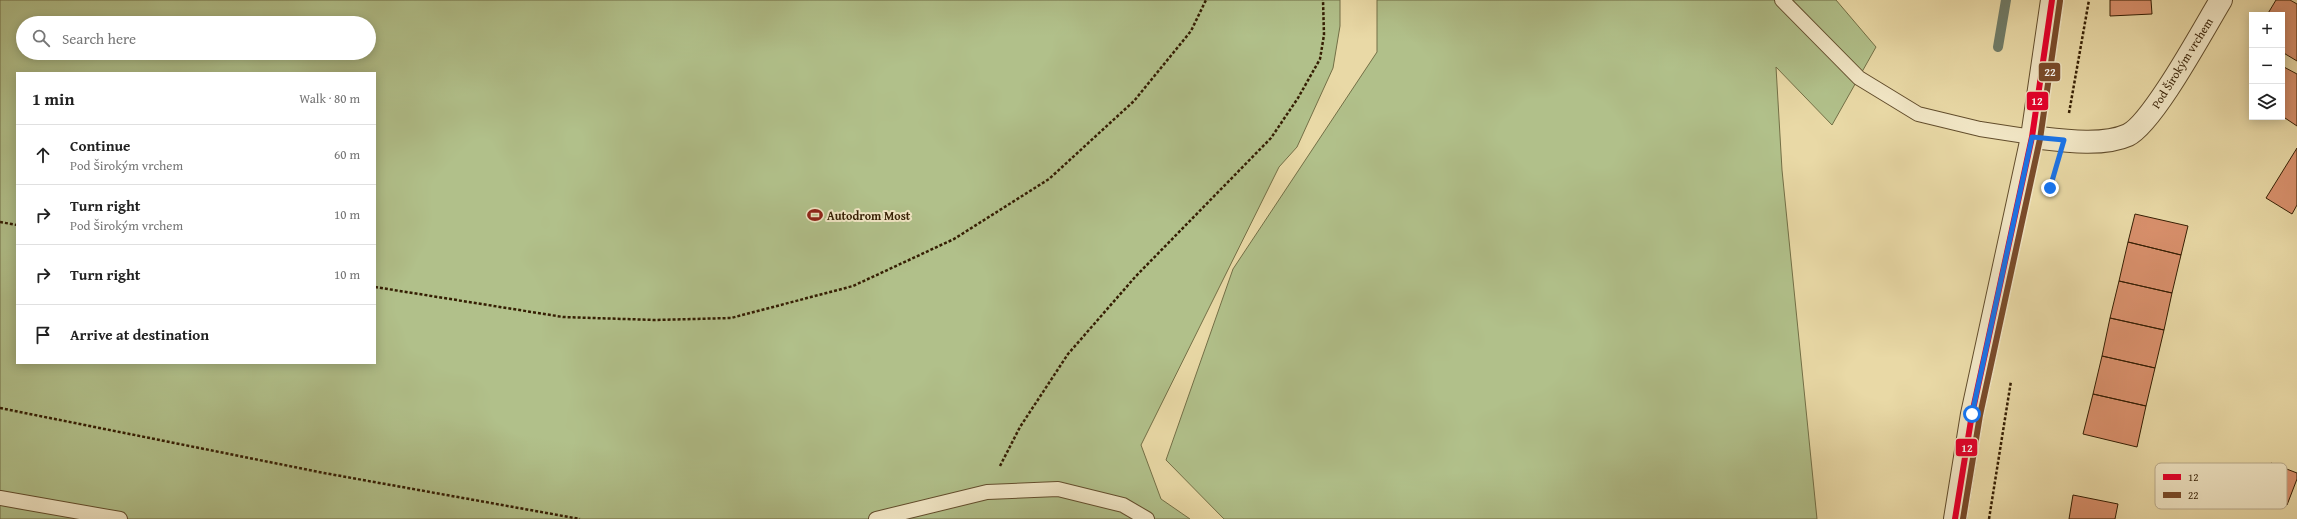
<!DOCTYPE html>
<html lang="en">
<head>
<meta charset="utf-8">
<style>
  body { margin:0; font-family:"Gentium Book Plus",serif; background:#f2f2f2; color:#222 }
  .controls { position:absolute; right:12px; top:12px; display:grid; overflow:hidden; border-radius:0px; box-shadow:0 2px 10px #0003 }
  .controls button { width:36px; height:36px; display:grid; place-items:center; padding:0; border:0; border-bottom:1px solid #e0e0e0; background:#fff; color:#222; font:20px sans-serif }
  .stop { position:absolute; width:12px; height:12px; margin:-9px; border:3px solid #1a73e8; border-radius:50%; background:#fff }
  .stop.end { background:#1a73e8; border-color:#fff; box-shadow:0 1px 4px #0008 }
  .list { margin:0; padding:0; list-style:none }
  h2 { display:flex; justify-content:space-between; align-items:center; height:52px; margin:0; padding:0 16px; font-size:17px }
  h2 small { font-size:13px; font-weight:400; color:#767676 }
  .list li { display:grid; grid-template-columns:26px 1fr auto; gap:12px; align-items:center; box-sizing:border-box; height:60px; padding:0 16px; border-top:1px solid #e0e0e0 }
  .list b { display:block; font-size:15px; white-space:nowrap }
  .list p { margin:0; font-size:13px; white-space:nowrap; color:#767676 }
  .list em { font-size:13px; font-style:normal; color:#767676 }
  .icon { flex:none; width:22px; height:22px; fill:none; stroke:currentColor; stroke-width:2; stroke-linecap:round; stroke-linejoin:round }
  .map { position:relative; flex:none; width:2297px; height:519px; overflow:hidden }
  .search { position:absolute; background:#fff; box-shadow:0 2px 10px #0003; left:16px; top:16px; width:360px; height:44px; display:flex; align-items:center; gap:10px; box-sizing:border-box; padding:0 14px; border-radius:22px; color:#767676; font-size:15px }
  .panel { position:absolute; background:#fff; box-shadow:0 2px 10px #0003; left:16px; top:72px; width:360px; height:292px; border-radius:0px }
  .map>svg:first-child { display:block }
  .green { fill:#b1c08a; stroke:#736f46; fill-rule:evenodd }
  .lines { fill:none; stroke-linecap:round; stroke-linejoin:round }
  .stream { stroke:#707c68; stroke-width:10 }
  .building { fill:#d9906c; stroke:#351e03 }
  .service-casing { stroke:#624d2c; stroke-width:16 }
  .minor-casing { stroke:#624d2c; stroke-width:24 }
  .tertiary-casing { stroke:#624d2c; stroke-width:24 }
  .path { stroke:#351e03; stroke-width:2.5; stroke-dasharray:3 2; stroke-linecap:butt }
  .service { stroke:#f1e6c5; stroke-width:14 }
  .minor { stroke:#f1e6c5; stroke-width:22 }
  .tertiary { stroke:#f1e6c5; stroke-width:22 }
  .bus-1-casing { stroke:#f1e6c5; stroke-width:9 }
  .bus-2-casing { stroke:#f1e6c5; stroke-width:9 }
  .bus-1 { stroke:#e4002b; stroke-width:6 }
  .bus-2 { stroke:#7a4b2a; stroke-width:6 }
  .route { stroke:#1a73e8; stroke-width:5 }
  .labels { text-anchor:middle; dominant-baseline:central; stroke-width:4; stroke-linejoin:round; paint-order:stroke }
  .street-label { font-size:12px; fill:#351e03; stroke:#f1e6c5 }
  .poi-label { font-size:12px; font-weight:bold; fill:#351e03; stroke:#f1e6c5; text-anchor:start }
  .key { fill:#f1e6c5; stroke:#b9aa8b; stroke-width:1 }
  .key-label { font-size:11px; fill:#351e03 }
  .line-badge { stroke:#f1e6c5; stroke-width:1.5 }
  .badge-label { font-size:11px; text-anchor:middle; font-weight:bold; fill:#fff }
</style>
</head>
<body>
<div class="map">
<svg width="2297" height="519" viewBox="0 0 2297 519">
  <rect width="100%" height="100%" fill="#e9d9a6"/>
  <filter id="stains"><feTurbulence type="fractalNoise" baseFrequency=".005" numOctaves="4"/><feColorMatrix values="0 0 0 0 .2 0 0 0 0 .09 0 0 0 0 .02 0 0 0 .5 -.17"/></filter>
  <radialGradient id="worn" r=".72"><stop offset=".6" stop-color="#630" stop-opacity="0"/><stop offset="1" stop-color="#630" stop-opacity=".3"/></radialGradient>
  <!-- green -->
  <path class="green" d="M0,0H1340V26L1333,68L1297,147L1279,167L1141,445L1161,499L1190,519H0ZM23,23H369V53H23ZM17,73H375V363H17Z
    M1377,0H1836L1876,47L1832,125L1776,67L1782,170L1817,519H1224L1166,460L1233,269L1377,52Z"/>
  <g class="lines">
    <!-- stream -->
    <path class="stream" d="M1998,47L2006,0"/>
  </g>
  <!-- building -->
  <path class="building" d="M2110,0H2151L2152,14L2110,16Z
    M2276,0H2290L2297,4V61L2282,52V15H2267Z
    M2282,66L2297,74V126L2282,116Z
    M2297,148V205L2292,214L2266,198Z
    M2135,214L2188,226L2181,255L2128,242Z
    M2128,242L2181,255L2172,293L2119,281Z
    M2119,281L2172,293L2164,330L2110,318Z
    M2110,318L2164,330L2155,368L2102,356Z
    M2102,356L2155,368L2146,406L2093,394Z
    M2093,394L2146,406L2137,447L2083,434Z
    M2271,463L2297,473V479L2287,505L2259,495Z
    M2073,495L2118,504L2115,519H2069Z"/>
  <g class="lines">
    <defs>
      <path id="service" d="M1782,0L1859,78L1918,114L1980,129L2032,137
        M0,498L120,519
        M876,519L987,492L1058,489L1123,505L1147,519"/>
      <path id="minor" d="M2032,137C2059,140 2102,147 2128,135C2153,123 2204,28 2221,0"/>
      <path id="tertiary" d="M1955,519L1972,414L2032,137L2052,0"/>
    </defs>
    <!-- service casing -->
    <use href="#service" class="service-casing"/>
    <!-- minor casing -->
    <use href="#minor" class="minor-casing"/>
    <!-- tertiary casing -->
    <use href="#tertiary" class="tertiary-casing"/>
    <!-- path -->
    <path class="path" d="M2069,113L2089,0
      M0,222L17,225
      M375,287L563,317L655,320L731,318L853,286L954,239L1049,179L1134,101L1191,31L1206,0
      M0,408L324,473L580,519
      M1000,466L1020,427L1068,354L1136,276L1271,138L1298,98L1320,59L1324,35L1323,0
      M1989,519L2011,381"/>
    <!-- service -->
    <use href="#service" class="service"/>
    <!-- minor -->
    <use href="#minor" class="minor"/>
    <!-- tertiary -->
    <use href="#tertiary" class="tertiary"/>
    <defs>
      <path id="bus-1" d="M1955,519L1972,414L2032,137L2052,0"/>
      <path id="bus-2" d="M1963,519L1980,415L2040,139L2060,1"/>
    </defs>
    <!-- bus-1 casing -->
    <use href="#bus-1" class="bus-1-casing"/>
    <!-- bus-2 casing -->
    <use href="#bus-2" class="bus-2-casing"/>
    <!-- bus-1 -->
    <use href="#bus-1" class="bus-1"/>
    <!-- bus-2 -->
    <use href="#bus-2" class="bus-2"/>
  </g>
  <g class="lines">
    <!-- route -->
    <path class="route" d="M1972,414L2032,137L2064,140L2050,188"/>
  </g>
  <!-- icons -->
  <defs>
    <symbol id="stadium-bare" viewBox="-9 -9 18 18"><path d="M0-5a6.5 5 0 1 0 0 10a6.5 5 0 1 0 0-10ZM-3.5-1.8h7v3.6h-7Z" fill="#8f2418" stroke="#f1e6c5" stroke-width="2.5" paint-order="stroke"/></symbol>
  </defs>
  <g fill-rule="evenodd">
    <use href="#stadium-bare" x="804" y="204" width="22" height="22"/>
  </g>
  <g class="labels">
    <!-- street labels -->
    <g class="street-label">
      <text transform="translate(2182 63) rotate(-58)">Pod Širokým vrchem</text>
    </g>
    <!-- poi labels -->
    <g class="poi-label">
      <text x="827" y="215">Autodrom Most</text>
    </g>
  </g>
  <!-- legend -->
  <rect x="2155" y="463" width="132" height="46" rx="6" class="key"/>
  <rect x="2163" y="474" width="18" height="6" fill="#e4002b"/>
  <rect x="2163" y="492" width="18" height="6" fill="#7a4b2a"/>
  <g class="key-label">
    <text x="2188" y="481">12</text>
    <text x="2188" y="499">22</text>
  </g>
  <g class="line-badge">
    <rect x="2038" y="62" width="23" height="20" rx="4" fill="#7a4b2a"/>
    <rect x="2026" y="91" width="23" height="20" rx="4" fill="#e4002b"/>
    <rect x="1955" y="438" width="23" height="19" rx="4" fill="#e4002b"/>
  </g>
  <g class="badge-label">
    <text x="2050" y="76">22</text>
    <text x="2037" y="105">12</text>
    <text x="1967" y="452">12</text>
  </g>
  <rect width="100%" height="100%" filter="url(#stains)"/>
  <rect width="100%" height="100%" fill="url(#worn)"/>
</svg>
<div class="controls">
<button>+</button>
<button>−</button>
<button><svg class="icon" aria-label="layers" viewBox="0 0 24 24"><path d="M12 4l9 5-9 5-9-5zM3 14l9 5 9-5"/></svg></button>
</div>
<div class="stop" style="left:1972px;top:414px"></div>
<div class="stop end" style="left:2050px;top:188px"></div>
<div class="search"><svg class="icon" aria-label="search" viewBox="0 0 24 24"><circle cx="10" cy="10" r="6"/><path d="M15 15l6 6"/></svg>Search here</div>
<section class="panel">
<h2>1 min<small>Walk · 80 m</small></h2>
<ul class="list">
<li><svg class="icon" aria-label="ahead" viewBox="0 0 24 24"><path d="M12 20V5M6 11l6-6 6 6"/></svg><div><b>Continue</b><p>Pod Širokým vrchem</p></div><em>60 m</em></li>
<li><svg class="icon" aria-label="right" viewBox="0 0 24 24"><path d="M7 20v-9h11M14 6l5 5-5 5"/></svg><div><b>Turn right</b><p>Pod Širokým vrchem</p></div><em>10 m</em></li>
<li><svg class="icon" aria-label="right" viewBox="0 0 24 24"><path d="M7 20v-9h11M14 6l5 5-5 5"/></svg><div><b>Turn right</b></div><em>10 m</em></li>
<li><svg class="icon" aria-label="arrive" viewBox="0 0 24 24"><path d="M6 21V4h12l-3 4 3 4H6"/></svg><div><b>Arrive at destination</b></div></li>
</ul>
</section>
</div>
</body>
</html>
